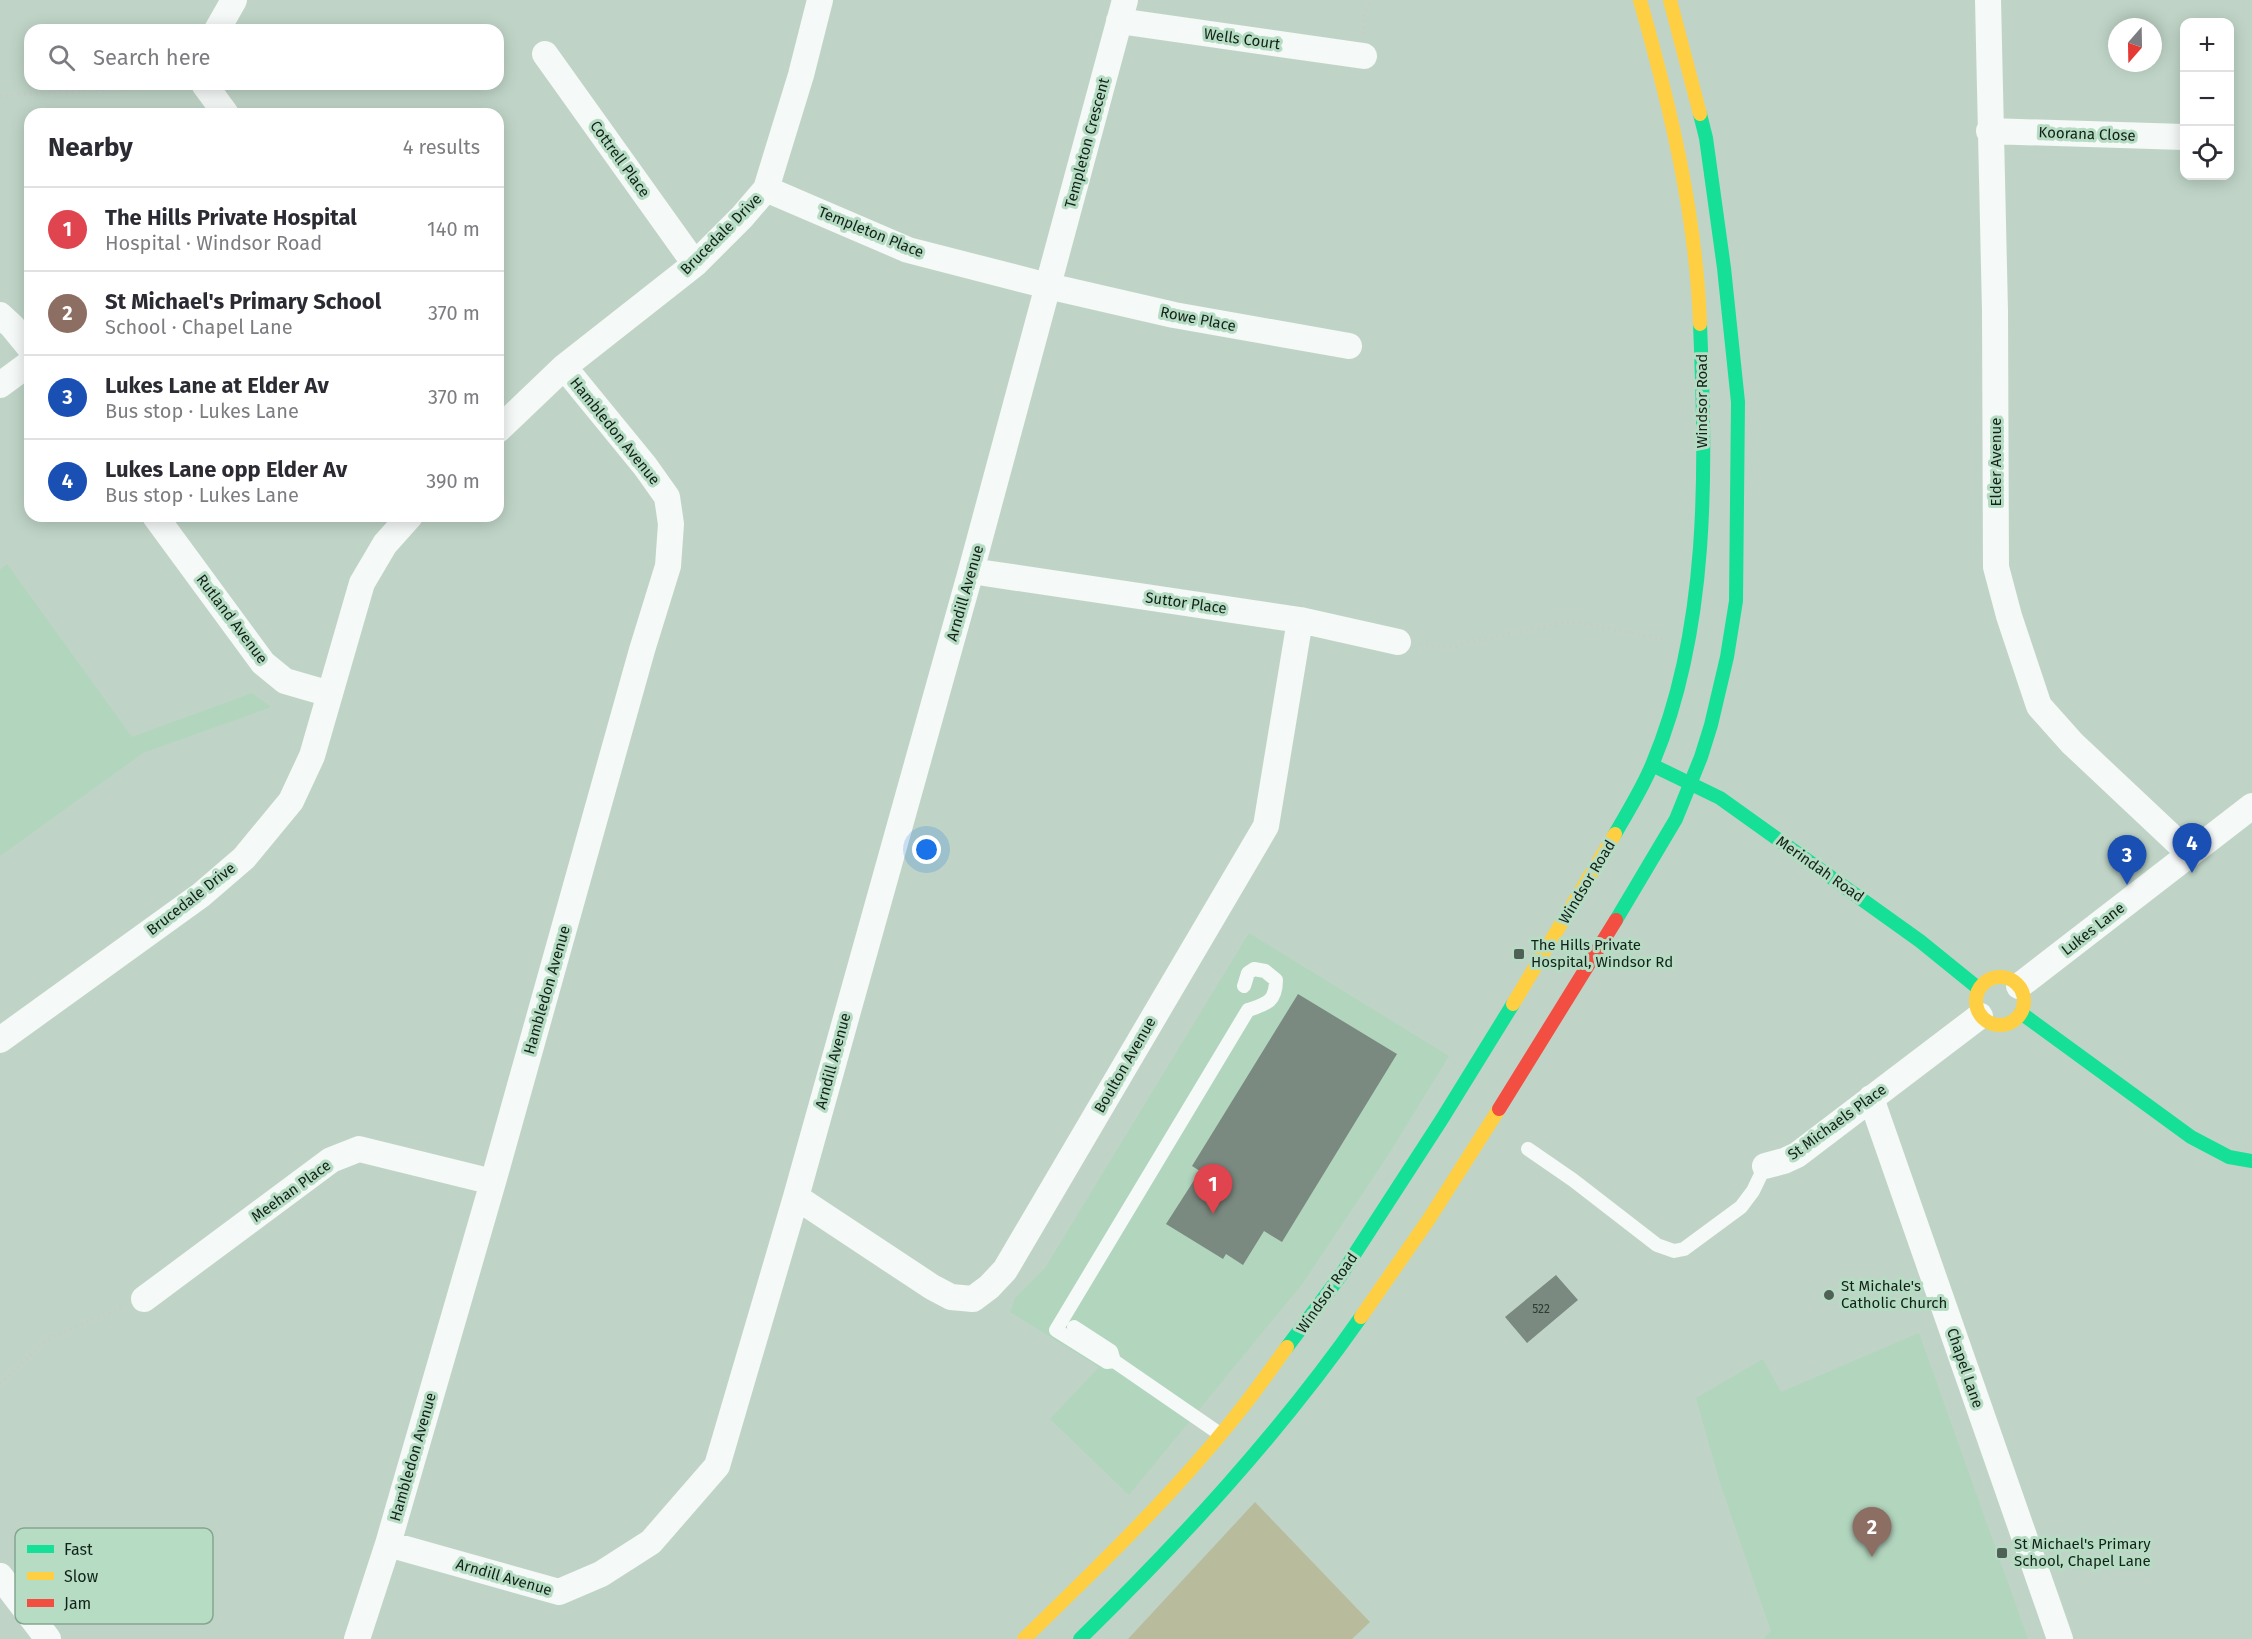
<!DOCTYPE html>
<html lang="en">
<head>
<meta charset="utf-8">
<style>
  body { margin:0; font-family:"Fira Sans",sans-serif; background:#f2f2f3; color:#2b2b33 }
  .controls { position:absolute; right:18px; top:18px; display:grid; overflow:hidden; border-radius:12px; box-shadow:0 3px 15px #0003 }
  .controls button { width:54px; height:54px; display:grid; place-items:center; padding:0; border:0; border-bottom:2px solid #e1e1e2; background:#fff; color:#2b2b33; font:30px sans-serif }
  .compass { position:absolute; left:2108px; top:18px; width:54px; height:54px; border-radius:50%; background:#fff; box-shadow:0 3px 15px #0003; rotate:200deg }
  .you { position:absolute; left:927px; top:850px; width:21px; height:21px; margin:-15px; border:4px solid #fff; border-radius:50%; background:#1a73e8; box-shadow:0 0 0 9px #1a73e833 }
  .badge { display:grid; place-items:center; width:39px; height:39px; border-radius:50%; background:#4f6056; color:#fff; font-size:20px; font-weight:700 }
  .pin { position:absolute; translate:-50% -50px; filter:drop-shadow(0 2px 3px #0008) }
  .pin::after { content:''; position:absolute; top:32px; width:21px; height:18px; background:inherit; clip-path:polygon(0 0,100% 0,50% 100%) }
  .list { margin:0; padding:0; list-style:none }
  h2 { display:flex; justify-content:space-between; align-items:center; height:78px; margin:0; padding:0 24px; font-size:26px }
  h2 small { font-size:20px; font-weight:400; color:#7c7c81 }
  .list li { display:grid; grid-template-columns:39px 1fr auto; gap:18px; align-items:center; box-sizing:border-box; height:84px; padding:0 24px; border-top:2px solid #e1e1e2 }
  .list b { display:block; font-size:22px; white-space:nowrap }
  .list p { margin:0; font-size:20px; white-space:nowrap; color:#7c7c81 }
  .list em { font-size:20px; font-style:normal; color:#7c7c81 }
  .icon { flex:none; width:33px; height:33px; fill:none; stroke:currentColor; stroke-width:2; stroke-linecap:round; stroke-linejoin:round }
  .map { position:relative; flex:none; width:2252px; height:1639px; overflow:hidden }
  .search { position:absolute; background:#fff; box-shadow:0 3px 15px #0003; left:24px; top:24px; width:480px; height:66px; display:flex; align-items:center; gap:15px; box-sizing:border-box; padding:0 21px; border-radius:18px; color:#7c7c81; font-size:22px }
  .panel { position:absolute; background:#fff; box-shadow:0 3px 15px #0003; left:24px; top:108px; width:480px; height:414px; border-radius:18px }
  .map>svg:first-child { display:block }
  .built { fill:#b2d5be }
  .green { fill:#b8bc9c }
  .building { fill:#7a8a80 }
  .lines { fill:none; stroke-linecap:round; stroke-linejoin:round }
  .path { stroke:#c7ccc9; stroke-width:4; stroke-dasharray:1.5 4.5; stroke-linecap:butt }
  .lane { stroke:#f5f9f7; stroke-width:14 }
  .street { stroke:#f5f9f7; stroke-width:26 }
  .fast { stroke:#16e098; stroke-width:14 }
  .slow { stroke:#ffcf43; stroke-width:14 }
  .jam { stroke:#f24e42; stroke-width:14 }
  .poi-dot { fill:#4f6056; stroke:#b6ddc4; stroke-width:2 }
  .labels { text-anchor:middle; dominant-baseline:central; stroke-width:6; stroke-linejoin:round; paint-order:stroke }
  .number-label { font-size:12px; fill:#2d3c33 }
  .street-label { font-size:15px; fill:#132219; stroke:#b6ddc4 }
  .poi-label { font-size:15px; fill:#132219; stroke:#b6ddc4; text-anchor:start }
  .key { fill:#b6ddc4; stroke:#85a591; stroke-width:1.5 }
  .key-label { font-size:16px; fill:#132219 }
</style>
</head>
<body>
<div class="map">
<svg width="2252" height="1639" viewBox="0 0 2252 1639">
  <rect width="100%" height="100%" fill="#bfd4c7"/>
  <!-- built -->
  <path class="built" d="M7,564L132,737L252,693L271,707L143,753L0,856V570Z
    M1249,933L1449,1056L1385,1160L1303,1283L1129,1495L1050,1419L1099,1367L1010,1312L1015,1298L1045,1268Z
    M1919,1333L2028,1639H1763L1771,1631L1720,1483L1696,1398L1763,1359L1781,1392Z"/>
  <!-- green -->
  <path class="green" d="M1255,1502L1370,1622L1352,1639H1128Z"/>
  <!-- building -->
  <path class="building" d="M1298,994L1397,1054L1282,1242L1264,1231L1243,1265L1226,1254L1223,1259L1166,1224L1200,1171L1192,1166Z
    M1556,1275L1578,1300L1527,1343L1505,1317Z"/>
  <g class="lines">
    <!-- path -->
    <path class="path" d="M1364,34V14L1371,0
      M0,95L140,89L154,84
      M1420,644L1448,647L1569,621L1663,639
      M0,1384L47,1339L124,1307"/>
    <!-- lane -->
    <path class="lane" d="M1528,1149L1573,1180L1657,1245L1674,1251L1684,1249L1741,1207L1753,1191L1765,1166
      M1074,1327L1111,1351L1114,1361
      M1220,1434L1114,1361L1107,1362L1056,1330L1248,1010C1266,1004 1276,1002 1276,980L1265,971L1254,969L1248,973L1244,986"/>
    <!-- street -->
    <path class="street" d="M1988,0L1995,311L1996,567L2009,616L2039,706L2072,743L2190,854
      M1119,21L1364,56
      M217,30L234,0
      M545,54L695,264
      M204,84L226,114
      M1989,131L2184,137
      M766,189L908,250L1048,286L1174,315L1349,346
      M0,315L12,326L30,348
      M0,385L30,363
      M498,430L564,367L695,264L742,217L766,189L801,75L820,0
      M155,516L263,663L285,681L330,694
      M971,571L1300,620L1398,642
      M2019,986L2252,806
      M0,1040L201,895L244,858L291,801L312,756L362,583L385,544L410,516
      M1871,1098L2060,1639
      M1765,1166L1784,1161L1797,1155L1980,1016
      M796,1197L932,1287L951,1297L973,1299L989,1287L1005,1270L1266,826L1300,620
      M144,1299L331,1160L359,1149L493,1182
      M388,1544L559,1592L601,1574L651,1542L717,1466L796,1197L971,571L1125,0
      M0,1576L48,1639
      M357,1639L388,1544L493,1182L642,650L668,566L671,524L667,497L645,466L564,367"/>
    <!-- fast -->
    <path class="fast" d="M1652,765L1720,798L1920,941L1978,988
      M1615,834C1628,811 1642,789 1652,765C1710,628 1706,470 1700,324
      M1616,920L1676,819L1701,757L1711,725L1727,657L1736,601L1738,402L1724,268L1706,138L1700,114
      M2021,1013L2191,1137L2229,1157L2252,1161
      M1287,1347L1341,1275L1442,1119L1513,1004
      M1080,1639C1182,1539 1279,1434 1361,1317"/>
    <!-- slow -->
    <path class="slow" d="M1640,0C1670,106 1696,213 1700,324
      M1670,0L1700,114
      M1976 1001a24 24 0 1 1 48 0a24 24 0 1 1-48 0Z
      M1513,1004L1615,834
      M1361,1317L1429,1219L1499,1109
      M1024,1639C1098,1567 1174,1494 1238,1413C1255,1392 1271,1369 1287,1347"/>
    <!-- jam -->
    <path class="jam" d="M1499,1109L1616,920"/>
  </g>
  <!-- markers -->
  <g class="poi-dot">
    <rect x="1513" y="948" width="12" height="12" rx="3"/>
    <circle cx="1829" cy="1295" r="6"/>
    <rect x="1996" y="1547" width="12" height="12" rx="3"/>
  </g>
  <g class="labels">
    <!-- number labels -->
    <g class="number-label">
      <text x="1541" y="1309">522</text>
    </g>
    <!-- street labels -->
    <g class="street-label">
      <text transform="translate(1242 39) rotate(8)">Wells Court</text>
      <text transform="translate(2087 134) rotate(2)">Koorana Close</text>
      <text transform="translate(1087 143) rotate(-75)">Templeton Crescent</text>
      <text transform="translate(620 159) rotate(54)">Cottrell Place</text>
      <text transform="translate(871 232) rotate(22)">Templeton Place</text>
      <text transform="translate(721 234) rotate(-45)">Brucedale Drive</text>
      <text transform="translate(1198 319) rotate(11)">Rowe Place</text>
      <text transform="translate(1702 401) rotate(-90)">Windsor Road</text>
      <text transform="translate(615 431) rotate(51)">Hambledon Avenue</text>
      <text transform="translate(1996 462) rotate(-90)">Elder Avenue</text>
      <text transform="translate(965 593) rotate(-74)">Arndill Avenue</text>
      <text transform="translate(1186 603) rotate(8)">Suttor Place</text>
      <text transform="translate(232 619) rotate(53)">Rutland Avenue</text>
      <text transform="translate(1820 869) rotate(35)">Merindah Road</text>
      <text transform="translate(1587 882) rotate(-59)">Windsor Road</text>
      <text transform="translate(191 899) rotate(-38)">Brucedale Drive</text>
      <text transform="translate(2093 929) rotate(-38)">Lukes Lane</text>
      <text transform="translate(547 990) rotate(-74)">Hambledon Avenue</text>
      <text transform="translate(833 1061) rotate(-75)">Arndill Avenue</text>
      <text transform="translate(1125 1065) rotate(-60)">Boulton Avenue</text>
      <text transform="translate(1837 1122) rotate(-36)">St Michaels Place</text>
      <text transform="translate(291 1191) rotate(-36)">Meehan Place</text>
      <text transform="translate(1327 1293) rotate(-55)">Windsor Road</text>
      <text transform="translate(1965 1368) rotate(71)">Chapel Lane</text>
      <text transform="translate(413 1457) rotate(-74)">Hambledon Avenue</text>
      <text transform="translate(504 1577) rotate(16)">Arndill Avenue</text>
    </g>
    <!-- poi labels -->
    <g class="poi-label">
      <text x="1531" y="945">The Hills Private<tspan x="1531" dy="17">Hospital, Windsor Rd</tspan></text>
      <text x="1841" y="1286">St Michale's<tspan x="1841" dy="17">Catholic Church</tspan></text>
      <text x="2014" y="1544">St Michael's Primary<tspan x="2014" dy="17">School, Chapel Lane</tspan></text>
    </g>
  </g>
  <!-- legend -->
  <rect x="15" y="1528" width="198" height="96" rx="9" class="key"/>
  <rect x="27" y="1545" width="27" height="8" fill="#16e098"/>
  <rect x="27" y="1572" width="27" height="8" fill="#ffcf43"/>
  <rect x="27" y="1599" width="27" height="8" fill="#f24e42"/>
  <g class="key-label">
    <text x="64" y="1555">Fast</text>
    <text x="64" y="1582">Slow</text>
    <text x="64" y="1609">Jam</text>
  </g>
</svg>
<div class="controls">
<button>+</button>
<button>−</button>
<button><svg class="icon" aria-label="locate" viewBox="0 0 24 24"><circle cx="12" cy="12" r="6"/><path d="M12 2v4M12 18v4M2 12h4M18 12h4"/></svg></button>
</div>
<svg class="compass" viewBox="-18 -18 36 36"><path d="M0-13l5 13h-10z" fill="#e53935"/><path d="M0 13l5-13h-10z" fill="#7c7c81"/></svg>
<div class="you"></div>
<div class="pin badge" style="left:1213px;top:1214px;background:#e0444e">1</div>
<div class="pin badge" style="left:1872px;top:1557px;background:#8d6e63">2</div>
<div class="pin badge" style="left:2127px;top:885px;background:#1a4fb4">3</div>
<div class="pin badge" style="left:2192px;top:873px;background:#1a4fb4">4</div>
<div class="search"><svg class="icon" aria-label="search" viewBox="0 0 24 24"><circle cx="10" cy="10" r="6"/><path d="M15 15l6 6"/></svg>Search here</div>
<section class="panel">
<h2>Nearby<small>4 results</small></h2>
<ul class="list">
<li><span class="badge" style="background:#e0444e">1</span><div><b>The Hills Private Hospital</b><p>Hospital · Windsor Road</p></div><em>140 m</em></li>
<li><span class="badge" style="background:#8d6e63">2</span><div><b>St Michael's Primary School</b><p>School · Chapel Lane</p></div><em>370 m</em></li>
<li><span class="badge" style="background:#1a4fb4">3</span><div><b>Lukes Lane at Elder Av</b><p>Bus stop · Lukes Lane</p></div><em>370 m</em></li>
<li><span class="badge" style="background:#1a4fb4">4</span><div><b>Lukes Lane opp Elder Av</b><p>Bus stop · Lukes Lane</p></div><em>390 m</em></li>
</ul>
</section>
</div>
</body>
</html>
